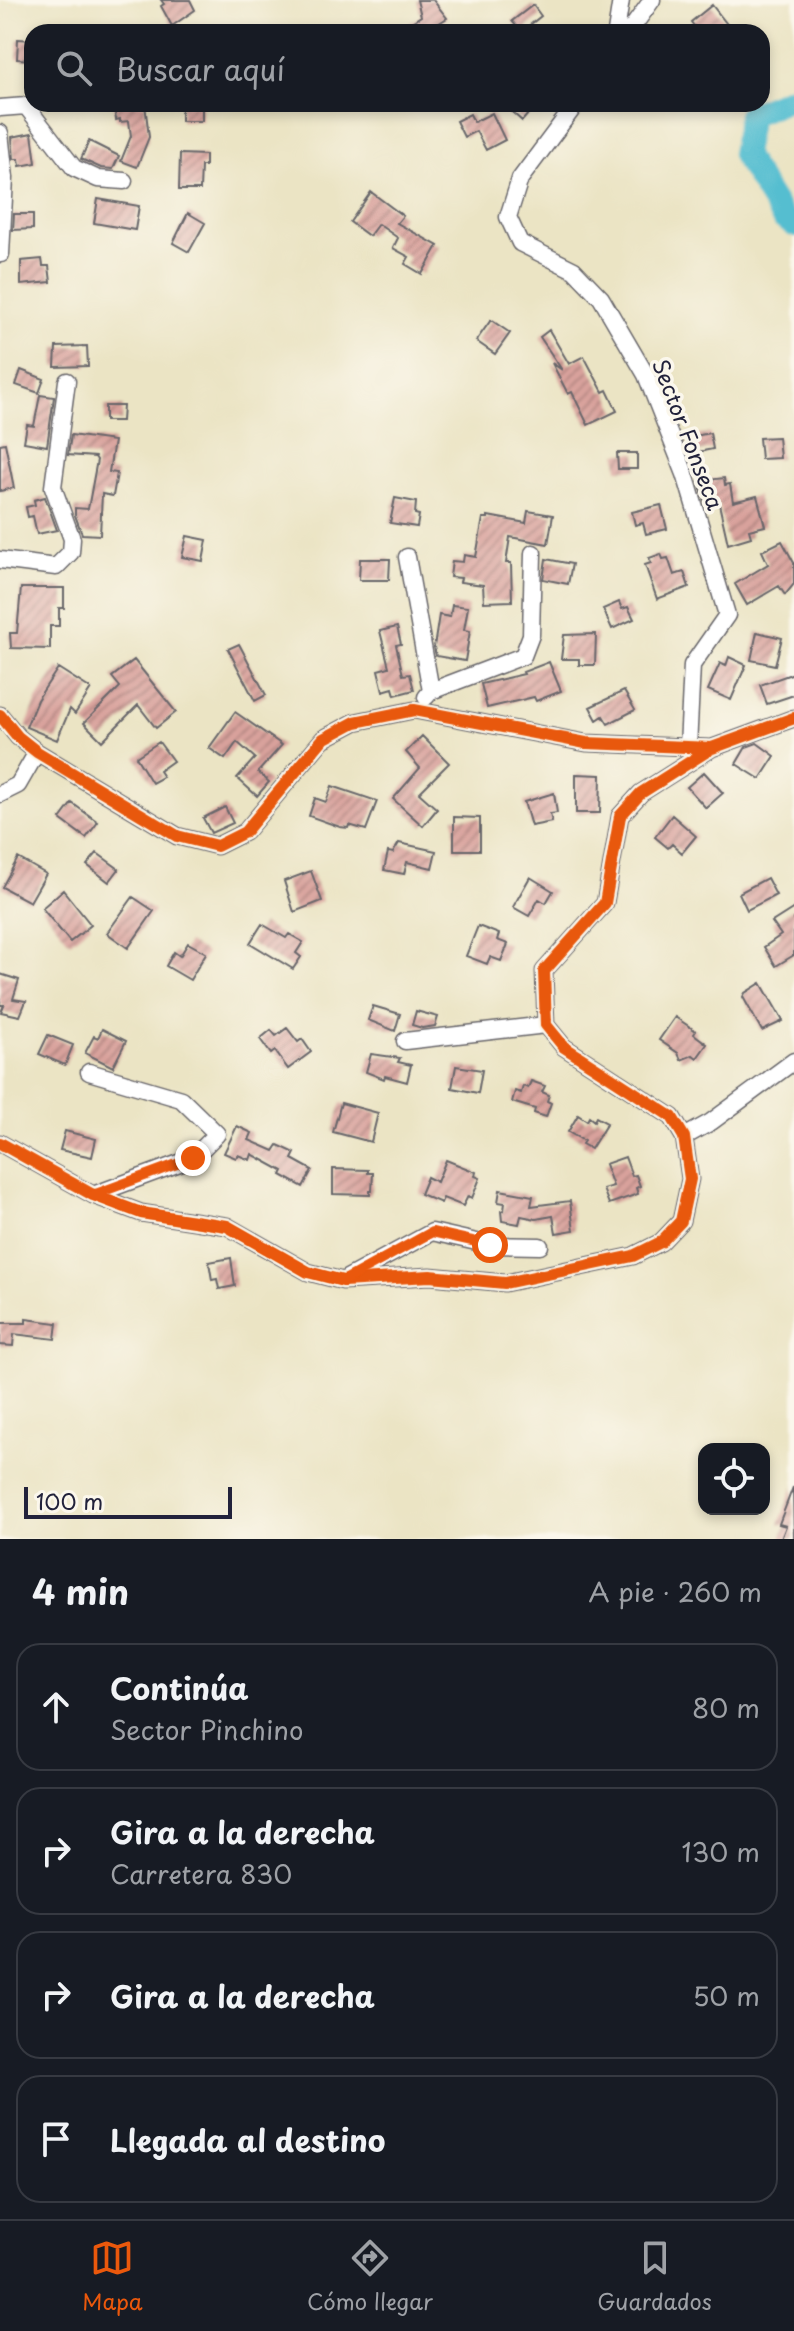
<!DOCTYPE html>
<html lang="es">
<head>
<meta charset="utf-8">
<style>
  body { margin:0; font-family:"Playpen Sans",sans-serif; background:#242831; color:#f1f3f6 }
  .controls { position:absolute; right:24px; bottom:24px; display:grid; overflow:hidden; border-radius:16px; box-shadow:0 4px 12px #0003 }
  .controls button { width:72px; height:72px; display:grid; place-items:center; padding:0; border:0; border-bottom:2px solid #363941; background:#171b24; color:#f1f3f6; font:40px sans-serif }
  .scale { position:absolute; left:24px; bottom:20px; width:208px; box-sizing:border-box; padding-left:8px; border:4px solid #22223b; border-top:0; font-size:22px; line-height:28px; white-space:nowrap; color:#22223b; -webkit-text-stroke:6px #fbf7ec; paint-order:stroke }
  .stop { position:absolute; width:24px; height:24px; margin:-18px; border:6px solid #ea580c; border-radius:50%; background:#fff }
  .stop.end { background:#ea580c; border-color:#fff; box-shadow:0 2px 8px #0008 }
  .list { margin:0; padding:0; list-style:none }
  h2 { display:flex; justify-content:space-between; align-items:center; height:104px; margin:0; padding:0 32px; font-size:34px }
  h2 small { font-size:26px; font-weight:400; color:#9ea1a6 }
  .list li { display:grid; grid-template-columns:52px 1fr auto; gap:24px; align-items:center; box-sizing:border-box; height:128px; margin:0 16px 16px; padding:0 16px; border:2px solid #363941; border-radius:24px }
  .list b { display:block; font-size:30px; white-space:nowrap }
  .list p { margin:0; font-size:26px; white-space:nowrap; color:#9ea1a6 }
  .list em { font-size:26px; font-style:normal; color:#9ea1a6 }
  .icon { flex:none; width:44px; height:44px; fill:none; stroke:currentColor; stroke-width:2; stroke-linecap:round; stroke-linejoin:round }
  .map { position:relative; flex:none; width:794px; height:1539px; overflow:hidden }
  .search { position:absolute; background:#171b24; box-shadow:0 4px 12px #0003; left:24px; right:24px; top:24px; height:88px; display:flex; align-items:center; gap:20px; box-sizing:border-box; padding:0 28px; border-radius:24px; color:#9ea1a6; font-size:30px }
  .sheet { height:680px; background:#171b24 }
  nav { display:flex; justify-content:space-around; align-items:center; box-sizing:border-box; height:112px; border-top:2px solid #363941; background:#171b24; font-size:22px; color:#9ea1a6 }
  nav a { display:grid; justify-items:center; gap:4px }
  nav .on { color:#ea580c }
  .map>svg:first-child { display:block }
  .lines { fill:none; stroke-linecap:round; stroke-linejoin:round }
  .river { stroke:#54bed0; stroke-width:24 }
  .building { fill:url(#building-hatch) }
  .minor-casing { stroke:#68666b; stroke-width:19 }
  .minor { stroke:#fff; stroke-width:16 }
  .cycleway-casing { stroke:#fbf7ec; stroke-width:17 }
  .cycleway { stroke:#e8590c; stroke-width:12 }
  .route { stroke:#ea580c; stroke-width:10 }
  .labels { text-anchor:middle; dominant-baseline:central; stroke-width:7; stroke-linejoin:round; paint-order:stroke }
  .street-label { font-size:22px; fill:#22223b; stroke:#fbf7ec }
</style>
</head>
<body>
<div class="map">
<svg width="794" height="1539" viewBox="0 0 794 1539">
  <defs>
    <pattern id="building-hatch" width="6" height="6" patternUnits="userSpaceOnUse" patternTransform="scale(2)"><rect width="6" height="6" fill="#d9a29c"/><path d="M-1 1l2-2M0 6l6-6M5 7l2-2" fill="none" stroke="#b08480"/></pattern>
  </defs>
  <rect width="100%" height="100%" fill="#fbf7ec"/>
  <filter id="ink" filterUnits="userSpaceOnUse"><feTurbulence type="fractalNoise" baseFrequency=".0125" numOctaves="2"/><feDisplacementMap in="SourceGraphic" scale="16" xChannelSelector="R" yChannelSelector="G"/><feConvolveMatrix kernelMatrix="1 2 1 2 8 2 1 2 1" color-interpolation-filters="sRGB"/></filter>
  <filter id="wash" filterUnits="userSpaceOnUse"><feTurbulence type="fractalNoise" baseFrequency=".006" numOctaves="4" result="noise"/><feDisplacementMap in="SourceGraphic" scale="32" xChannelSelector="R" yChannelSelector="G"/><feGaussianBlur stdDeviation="1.8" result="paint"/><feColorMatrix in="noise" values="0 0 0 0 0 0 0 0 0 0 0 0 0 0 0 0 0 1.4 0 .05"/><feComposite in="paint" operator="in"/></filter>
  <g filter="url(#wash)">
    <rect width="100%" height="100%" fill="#ebe4c4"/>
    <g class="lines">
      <!-- river -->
      <path class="river" d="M794,97L750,115L743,154L783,218L794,225"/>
    </g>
    <g id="blocks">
      <!-- building -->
      <path class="building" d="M161,0H190L195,10L172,26L161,6L164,4Z
        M417,0H433L447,18L425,32H396L421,16Z
        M533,5L541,16L521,32L512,21Z
        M712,5L733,32H685L694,26L691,22Z
        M18,39L32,40V60L17,59Z
        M145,104L149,137L137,167L121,161L131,136L129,121L120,122V119L116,120L114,105Z
        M181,104H202V121H181Z
        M503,104H537L522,121Z
        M492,113L505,140L486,150L476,131L464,137L456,121L470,114L474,122Z
        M32,133L36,163L20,166L19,159H14L12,137Z
        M89,141L119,156L113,169L101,168L81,159Z
        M180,154L205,155V166H201L200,190H179Z
        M371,192L403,216L397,223L438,246L422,274L405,264L409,257L393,248L398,238L378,224L369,236L350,222Z
        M98,199L139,206L135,230L94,223Z
        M188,213L205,223L189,252L173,243Z
        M14,214H33V229L13,230Z
        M42,259L43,266H49L51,282L21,285V261Z
        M491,320L510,333L495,354L476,341Z
        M549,330L569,364L584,356L603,392L607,390L617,411L588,425L572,392L568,394L552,363L562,370L540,337Z
        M87,346L88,366L55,367L56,347Z
        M21,370L44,379L39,393L16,385Z
        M40,395L54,397L47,446L24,442L27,425L34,426Z
        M105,406H123L122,421H105Z
        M710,433L713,449L693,453L690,437Z
        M71,435L114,441L109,472L117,473L113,496L102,494L100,535L82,534L75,515V508L88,509L97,460L95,457L68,455Z
        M778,437L780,458L761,459L759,438Z
        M5,443L14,488L0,491V444Z
        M617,453H637V469H618Z
        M724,478L725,485L730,484L733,502L757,496L765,526L749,530L751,537L728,544L719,504L706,506L699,481Z
        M45,497L57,530L37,534L33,516L28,517L26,507L35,505L34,500Z
        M395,498L416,502L415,514L419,515L417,527L390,523Z
        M661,505L667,529L646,534L643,523L635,525L632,512Z
        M528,511L553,515L548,544L510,537L506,563H511L512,601L484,602L483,585L460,582L461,578L450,577L452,561L463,562L464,555L476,557L483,518H488V516L526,523Z
        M187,536L207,540L203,561L182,557Z
        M782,541L794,563V584L785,595L779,586L747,605L735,584L768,564L762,551Z
        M661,554L663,559L668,558L674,575L684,572L689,587L657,599L645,565L651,563L649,558Z
        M360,559H390L389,580H359Z
        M546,559L572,564L568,584L543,579Z
        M21,588H64V608H59V626H50V649L11,648L10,633H17Z
        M619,602L622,609L628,607L634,619L612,629L603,609Z
        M452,605L468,607L464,630L470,631L465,661L436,656L434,647L439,615L450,617Z
        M397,627L401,644L396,645L403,675L410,674L414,690L395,695L393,688L383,691L378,670L389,667L380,631Z
        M757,632L782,638L775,665L751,660Z
        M596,634L595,665H579V659H561L564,635Z
        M239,644L266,695L255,701L228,649Z
        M729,657L746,665L731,700L708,690L720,663L726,666Z
        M134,660L176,712L156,728L138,705L102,741L84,723L120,687L112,677Z
        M549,662L561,691L536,701L534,697L487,708L481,684L524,674L523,672Z
        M58,668L91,689L75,714L70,709L57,740L26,727L37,700Z
        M794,673V695L767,704L760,685Z
        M624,691L635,710L608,724L603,716L597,720L590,707Z
        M235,712L282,745L258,772L269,782L257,796L237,778L255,758L237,742L225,759L209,748Z
        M422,736L449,763L419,793L437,809L423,826L393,799L420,768L406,752Z
        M159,742L173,761L159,771L163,777L152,783L136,757Z
        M757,743L775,756L760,779L736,764L746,747Z
        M704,772L723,793L706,808L687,787Z
        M576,774L601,775L600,813H576Z
        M332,786L377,801L366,830L349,825L348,828L340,827L309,816L315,798L326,802Z
        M554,793L557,813L550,814L552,822L531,826L524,802Z
        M72,803L98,822L86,838L60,819Z
        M225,807L233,823L211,833L203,818Z
        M672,815L696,836L682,853L672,844L668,848L655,837Z
        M454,817L480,818V850H454Z
        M399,843L436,851L432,868L407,862L404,874L384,870L388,852L393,853Z
        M97,853L119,869L109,882L87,865Z
        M18,858L46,874L30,902L2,887Z
        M311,871L322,901L294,912L284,881Z
        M530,877L553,891L546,903L539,899L529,916L513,907Z
        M767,878L776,895L747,910L739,893Z
        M63,890L91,925L70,942L42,908Z
        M133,897L154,911L128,948L107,933Z
        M794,908V955L776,966L764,947L781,935L772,922Z
        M262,924L286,938L289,934L303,942L296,953L301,957L293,969L250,943Z
        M478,926L499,934L497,940L508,944L501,961L490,957L487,964L466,956Z
        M188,943L206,953L190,980L166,966L174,952L180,956Z
        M0,974L19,980L13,999L26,1001L20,1016L1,1012L4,1005H0Z
        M761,983L783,1021L762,1031L743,997L745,993Z
        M373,1006L400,1014L395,1031L368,1020Z
        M416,1011L438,1017L435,1026L422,1028L412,1025Z
        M675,1017L696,1031L694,1034L707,1044L697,1058L693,1055L681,1060L678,1053L659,1040Z
        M287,1028L298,1042L302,1039L311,1052L288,1069L275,1051L271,1054L260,1039L271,1030L276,1036Z
        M102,1029L126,1041L113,1067L85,1053L94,1036L98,1038Z
        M48,1035L73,1045L65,1065L39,1054Z
        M371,1054L400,1058L398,1062L411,1065L407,1082L385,1076L384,1079L366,1072Z
        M456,1066L482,1070L478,1093L452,1088Z
        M531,1081L545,1086L542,1092L549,1095L547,1101L551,1103L546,1117L534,1113L535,1109L512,1102L515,1091L521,1093L523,1086L528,1088Z
        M341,1103L378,1113L371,1142L333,1132Z
        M578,1115L587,1121L589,1117L594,1121L596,1117L607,1123L591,1149L582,1144L584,1141L568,1132Z
        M237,1126L252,1133L249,1140L274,1151L278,1145L295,1153L292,1159L312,1170L303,1187L281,1175L283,1171L252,1154L250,1160L238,1155L236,1158L224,1153Z
        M65,1131L96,1139L92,1157L60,1150Z
        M625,1157L632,1176L636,1175L640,1186L636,1188L638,1194L609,1204L603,1189L613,1186L605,1164Z
        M446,1160L476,1172L475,1176L480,1178L472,1198L468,1196L463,1206L443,1198L441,1203L420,1194L427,1177L437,1182Z
        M333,1169L368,1170V1173H373L372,1191H370V1195L333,1194Z
        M500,1190L533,1196L531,1206L570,1201L574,1230L556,1233L553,1216L536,1219L521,1216L519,1224L502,1221L501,1211L504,1210L505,1203L498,1202Z
        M231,1258L235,1286L219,1289L217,1279L212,1280L209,1262Z
        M26,1319L57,1323L55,1339L14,1334L13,1346L0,1345V1323H26Z
        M793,1487L794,1539H781L786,1526L779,1524Z"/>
    </g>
  </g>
  <g filter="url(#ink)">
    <use href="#blocks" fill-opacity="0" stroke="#68666b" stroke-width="2"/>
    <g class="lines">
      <defs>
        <path id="minor" d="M616,32L621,0
          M629,32L652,0
          M576,104L520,179L508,217L520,243L574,270L601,298L646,375L685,474L727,615L692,665L688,747
          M0,108L26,106L74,168L98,179L124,181
          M0,133L5,178L1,254
          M407,557L431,691L426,697
          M0,560L56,567L71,552L72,539L53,487L67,381
          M431,691L523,656L531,635L533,553
          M0,715L18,737L37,752L177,836L217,846L245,832L323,739L355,722L414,710L586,743L712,748
          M0,794L18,785L37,752
          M405,1041L546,1025
          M89,1072L181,1099L217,1134L193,1158L93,1195
          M684,1137L711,1122L794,1061
          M0,1143L93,1195L141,1213L227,1226L308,1272L343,1281L430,1276L505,1283L633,1256L661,1242L681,1221L690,1179L684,1137L672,1117L564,1047L546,1025L544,971L605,903L620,816L641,793L712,748L794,718
          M347,1278L432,1232L490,1245L540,1246"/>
      </defs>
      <!-- minor casing -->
      <use href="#minor" class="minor-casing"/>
      <!-- minor -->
      <use href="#minor" class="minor"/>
      <defs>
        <path id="cycleway" d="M0,715L18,737L37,752L177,836L217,846L245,832L323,739L355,722L414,710L586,743L712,748
          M0,1143L93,1195L141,1213L227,1226L308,1272L343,1281L430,1276L505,1283L633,1256L661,1242L681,1221L690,1179L684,1137L672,1117L564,1047L546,1025L544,971L605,903L620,816L641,793L712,748L794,718"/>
      </defs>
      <!-- cycleway casing -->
      <use href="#cycleway" class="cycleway-casing"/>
      <!-- cycleway -->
      <use href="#cycleway" class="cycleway"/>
    </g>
  </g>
  <g class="lines" filter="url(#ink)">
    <!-- route -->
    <path class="route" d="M193,1158L93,1195L141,1213L227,1226L308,1272L343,1281L432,1232L490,1245"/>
  </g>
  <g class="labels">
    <!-- street labels -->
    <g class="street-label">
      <text transform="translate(689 434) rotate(69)">Sector Fonseca</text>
    </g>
  </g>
</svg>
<div class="controls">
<button><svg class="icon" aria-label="locate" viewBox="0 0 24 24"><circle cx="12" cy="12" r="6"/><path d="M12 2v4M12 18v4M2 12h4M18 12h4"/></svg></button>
</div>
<div class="scale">100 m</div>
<div class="stop" style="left:490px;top:1245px"></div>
<div class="stop end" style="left:193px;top:1158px"></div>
<div class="search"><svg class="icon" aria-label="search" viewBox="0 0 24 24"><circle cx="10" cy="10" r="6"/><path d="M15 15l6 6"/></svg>Buscar aquí</div>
</div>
<section class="sheet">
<h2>4 min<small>A pie · 260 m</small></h2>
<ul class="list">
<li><svg class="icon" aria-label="ahead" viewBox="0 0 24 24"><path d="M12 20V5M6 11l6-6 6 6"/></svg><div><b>Continúa</b><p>Sector Pinchino</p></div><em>80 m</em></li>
<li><svg class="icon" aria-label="right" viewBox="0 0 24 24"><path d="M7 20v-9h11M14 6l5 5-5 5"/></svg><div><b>Gira a la derecha</b><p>Carretera 830</p></div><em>130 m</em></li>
<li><svg class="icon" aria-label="right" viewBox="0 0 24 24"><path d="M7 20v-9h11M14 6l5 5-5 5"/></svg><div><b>Gira a la derecha</b></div><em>50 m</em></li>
<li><svg class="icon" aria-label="arrive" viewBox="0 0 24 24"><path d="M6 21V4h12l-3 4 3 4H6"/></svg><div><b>Llegada al destino</b></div></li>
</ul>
</section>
<nav>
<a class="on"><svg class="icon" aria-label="map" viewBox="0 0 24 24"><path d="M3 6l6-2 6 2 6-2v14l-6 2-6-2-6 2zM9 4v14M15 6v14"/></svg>Mapa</a>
<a><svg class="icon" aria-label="directions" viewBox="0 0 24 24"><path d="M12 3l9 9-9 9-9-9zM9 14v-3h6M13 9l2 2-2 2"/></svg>Cómo llegar</a>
<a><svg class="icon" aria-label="saved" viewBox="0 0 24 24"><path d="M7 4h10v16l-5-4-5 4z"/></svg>Guardados</a>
</nav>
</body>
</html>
